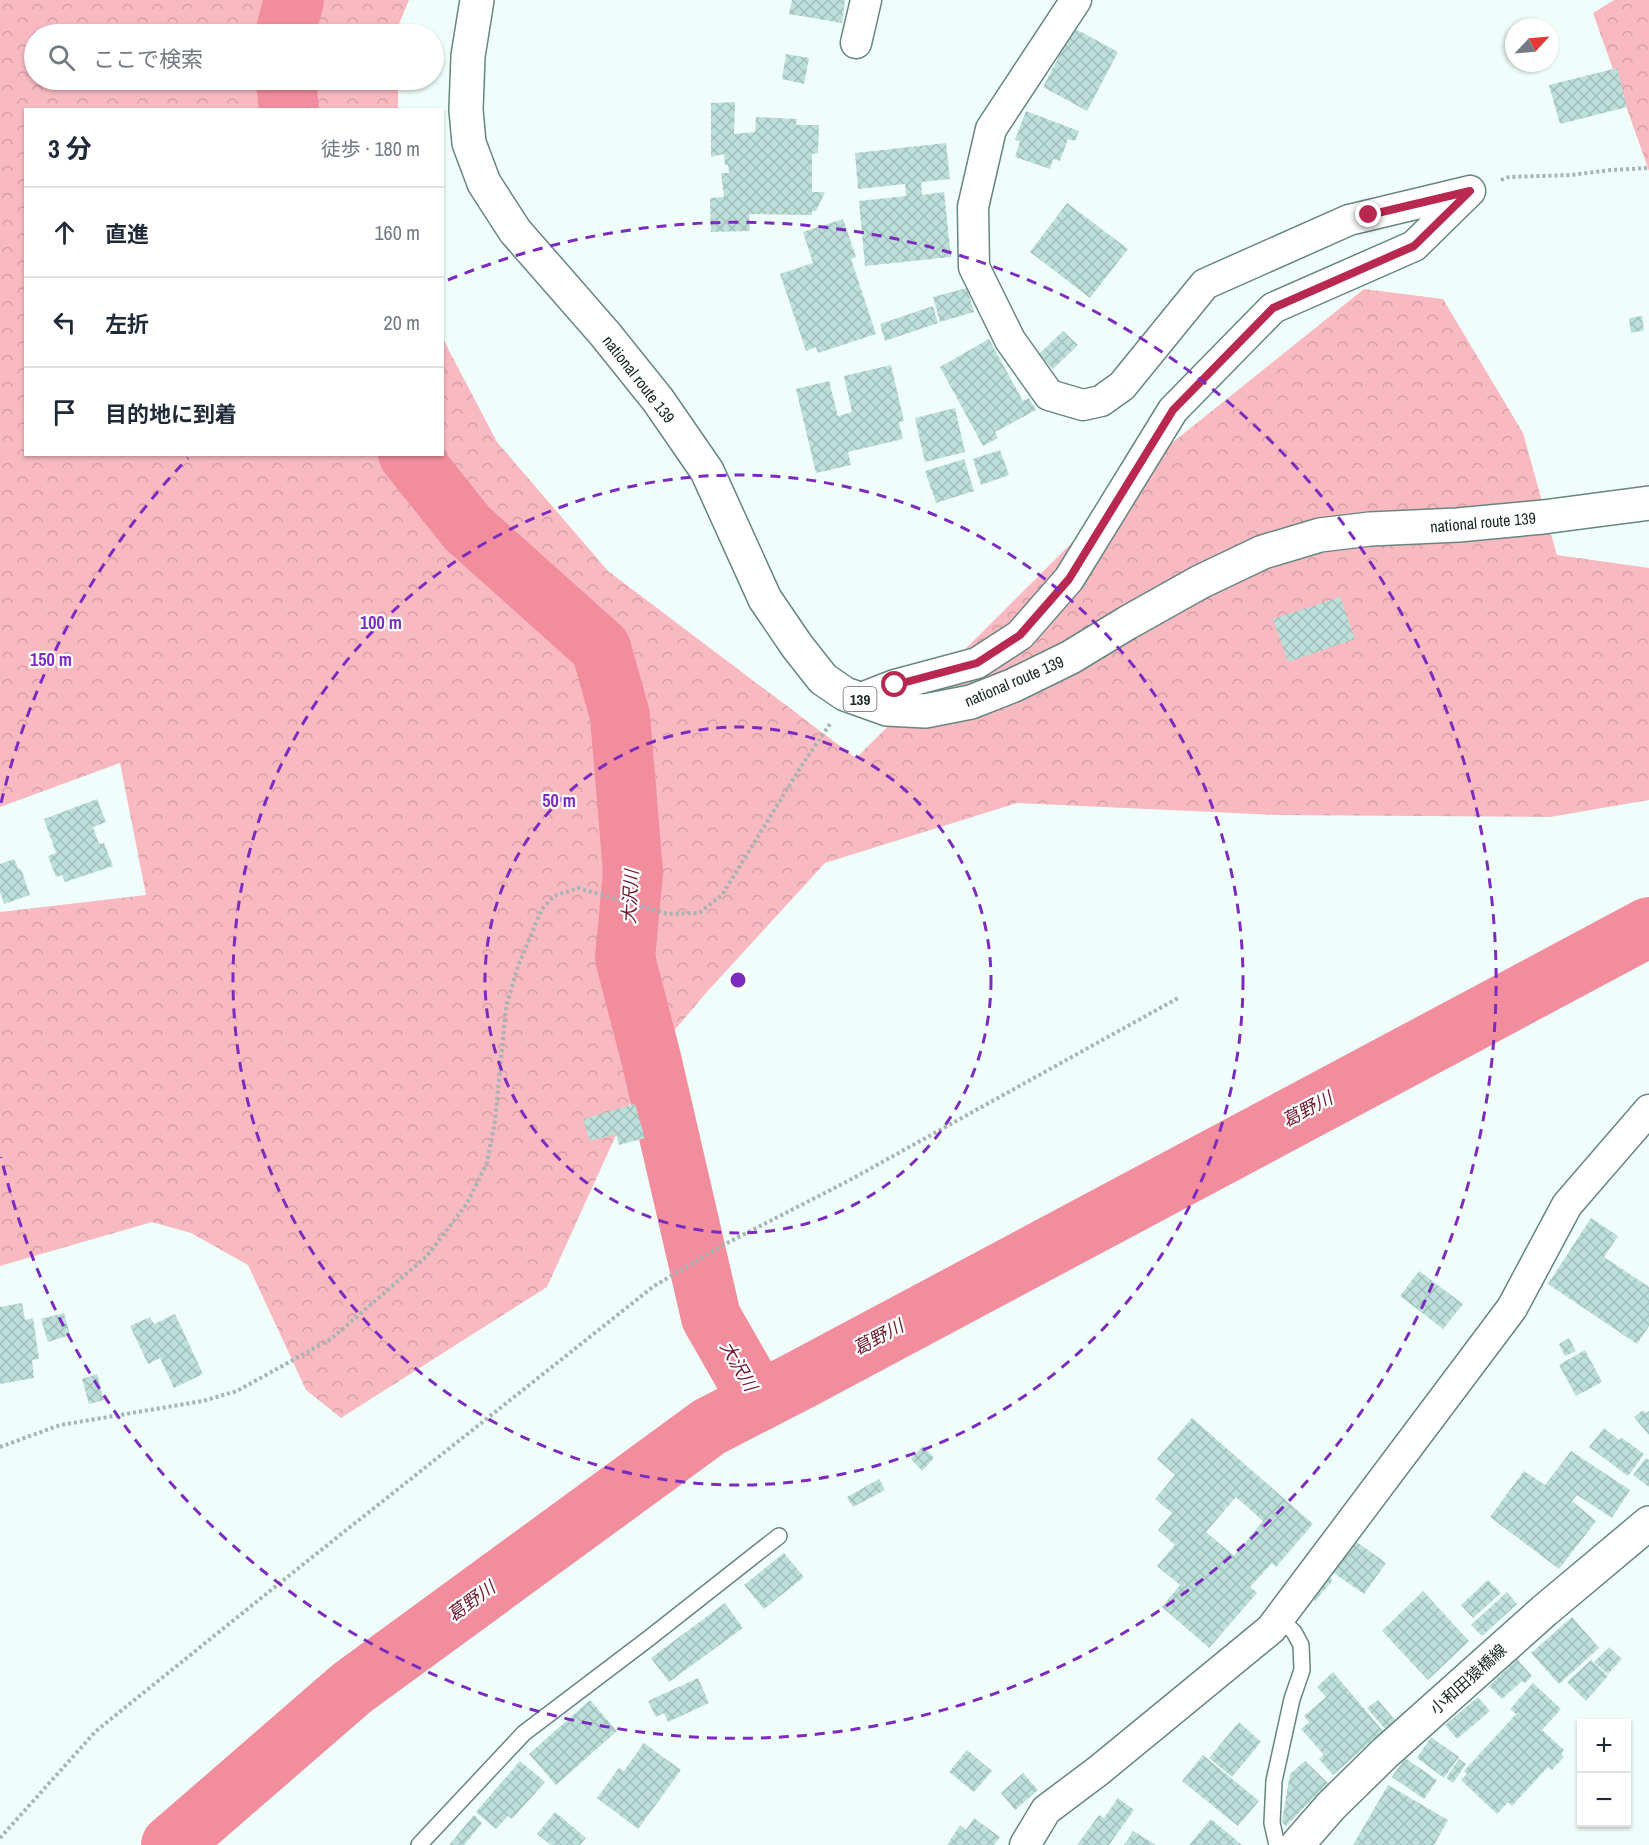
<!DOCTYPE html>
<html lang="ja">
<head>
<meta charset="utf-8">
<style>
  body { margin:0; font-family:"Archivo Narrow","Noto Sans JP",sans-serif; background:#f6f6f7; color:#1f2937 }
  .controls { position:absolute; right:18px; bottom:18px; display:grid; overflow:hidden; border-radius:0px; box-shadow:0 2px 4px #0004 }
  .controls button { width:54px; height:54px; display:grid; place-items:center; padding:0; border:0; border-bottom:2px solid #e0e1e3; background:#fff; color:#1f2937; font:30px sans-serif }
  .compass { position:absolute; left:1505px; top:18px; width:54px; height:54px; border-radius:50%; background:#fff; box-shadow:0 2px 4px #0004; rotate:64deg }
  .stop { position:absolute; width:18px; height:18px; margin:-14px; border:4px solid #b82850; border-radius:50%; background:#fff }
  .stop.end { background:#b82850; border-color:#fff; box-shadow:0 2px 6px #0008 }
  .list { margin:0; padding:0; list-style:none }
  h2 { display:flex; justify-content:space-between; align-items:center; height:78px; margin:0; padding:0 24px; font-size:26px }
  h2 small { font-size:20px; font-weight:400; color:#747a83 }
  .list li { display:grid; grid-template-columns:39px 1fr auto; gap:18px; align-items:center; box-sizing:border-box; height:90px; padding:0 24px; border-top:2px solid #e0e1e3 }
  .list b { display:block; font-size:22px; white-space:nowrap }
  .list em { font-size:20px; font-style:normal; color:#747a83 }
  .icon { flex:none; width:33px; height:33px; fill:none; stroke:currentColor; stroke-width:2; stroke-linecap:round; stroke-linejoin:round }
  .map { position:relative; flex:none; width:1649px; height:1845px; overflow:hidden }
  .search { position:absolute; background:#fff; box-shadow:0 2px 4px #0004; left:24px; top:24px; width:420px; height:66px; display:flex; align-items:center; gap:15px; box-sizing:border-box; padding:0 21px; border-radius:33px; color:#747a83; font-size:22px }
  .panel { position:absolute; background:#fff; box-shadow:0 2px 4px #0004; left:24px; top:108px; width:420px; height:348px; border-radius:0px }
  .map>svg:first-child { display:block }
  .forest { fill:url(#forest-crowns) }
  .lines { fill:none; stroke-linecap:round; stroke-linejoin:round }
  .river { stroke:#f28d9d; stroke-width:60 }
  .building { fill:url(#building-cross-hatch); fill-rule:evenodd }
  .service-casing { stroke:#668681; stroke-width:18 }
  .minor-casing { stroke:#668681; stroke-width:33 }
  .secondary-casing { stroke:#668681; stroke-width:36 }
  .trunk-casing { stroke:#668681; stroke-width:36 }
  .path { stroke:#a7b4b2; stroke-width:4; stroke-dasharray:3 3; stroke-linecap:butt }
  .service { stroke:#fff; stroke-width:15 }
  .minor { stroke:#fff; stroke-width:30 }
  .secondary { stroke:#fff; stroke-width:33 }
  .trunk { stroke:#fff; stroke-width:33 }
  .route { stroke:#b82850; stroke-width:8 }
  .ring { fill:none; stroke:#7b2cbf; stroke-width:3; stroke-dasharray:10 8 }
  .labels { text-anchor:middle; dominant-baseline:central; stroke-width:4.5; stroke-linejoin:round; paint-order:stroke }
  .shield { fill:#fff; stroke:#5e6766; stroke-width:1.5 }
  .shield-label { font-size:15px; font-weight:bold; fill:#192624 }
  .street-label { font-size:16px; fill:#192624; stroke:#fff }
  .water-label { font-size:18px; font-style:italic; fill:#6f172e; stroke:#fff }
  .centre { fill:#7b2cbf; stroke:#fff; stroke-width:3 }
  .ring-label { font-size:18px; text-anchor:middle; font-weight:bold; fill:#7b2cbf; stroke:#fff; stroke-width:4.5; stroke-linejoin:round; paint-order:stroke }
</style>
</head>
<body>
<div class="map">
<svg width="1649" height="1845" viewBox="0 0 1649 1845">
  <defs>
    <pattern id="forest-crowns" width="20" height="18" patternUnits="userSpaceOnUse" patternTransform="scale(1.5)"><rect width="20" height="18" fill="#f8b9c1"/><path d="M2 6a3 3 0 1 1 6 0M12 15a3 3 0 1 1 6 0" fill="none" stroke="#d49fa6"/></pattern>
    <pattern id="building-cross-hatch" width="8" height="8" patternUnits="userSpaceOnUse" patternTransform="scale(1.5)"><rect width="8" height="8" fill="#bddfda"/><path d="M0 0l8 8M0 8l8-8" fill="none" stroke="#a2bfbb"/></pattern>
  </defs>
  <rect width="100%" height="100%" fill="#f0fefb"/>
  <!-- forest -->
  <path class="forest" d="M0,0H409L397,29V34H34V80H398V109L26,110V454H442L443,339L497,442L608,571L856,758L1173,442L1364,289L1443,299L1523,433L1557,555L1649,568V800L1550,817L1277,815L1017,803L825,863L706,993L651,1058L547,1287L341,1418L306,1390L248,1265L191,1233L152,1222L0,1266V912L146,895L120,763L0,807Z
    M1614,0H1649V171L1593,13Z"/>
  <g class="lines">
    <!-- river -->
    <path class="river" d="M285,34L294,0
      M286,80L289,110
      M408,454L468,529L601,648L620,716L633,872L625,958L651,1058L711,1317L759,1401
      M171,1845L352,1688L709,1427L802,1379L1649,927"/>
  </g>
  <!-- building -->
  <path class="building" d="M792,0H845L842,23L789,14Z
    M1074,28L1118,52L1087,111L1043,87Z
    M786,54L809,58L804,84L782,79Z
    M1617,68L1627,107L1560,124L1549,85Z
    M735,102L734,134L755,132L756,117L797,119L796,125H819L818,153L812,154V192H825L816,211H812V215L749,214L750,231L711,232L710,198L724,197L721,173H729L728,165H725L724,154L711,157V103Z
    M1026,111L1079,131L1075,141L1068,139L1060,161L1053,159L1050,169L1015,157L1020,141L1015,140Z
    M946,143L950,179L921,182L922,195L944,192L951,257L865,266L859,201L906,196L905,184L858,189L855,153Z
    M1067,203L1128,249L1090,298L1030,252Z
    M843,219L856,257L851,259L876,334L818,353L816,347L806,351L780,274L813,263L803,232Z
    M967,288L974,312L940,322L933,297Z
    M933,306L938,323L885,341L880,324Z
    M1642,316L1644,330L1631,333L1629,318Z
    M1063,331L1078,345L1053,369L1039,354Z
    M989,339L1023,401L1029,398L1036,410L995,432L998,438L983,446L940,367Z
    M891,365L904,421L899,422L903,439L848,452L851,465L816,473L796,389L829,381L838,416L852,412L844,376Z
    M955,408L965,452L925,462L915,418Z
    M1000,450L1009,475L981,485L973,459Z
    M964,459L974,491L936,503L925,471Z
    M1340,597L1355,639L1288,662L1273,619Z
    M97,799L106,822L93,827L99,844L104,843L113,866L65,882L62,875L56,877L48,856L56,853L44,819Z
    M14,859L19,870L21,869L30,895L4,904L0,892V864Z
    M635,1104L645,1138L619,1145L616,1134L590,1141L583,1119Z
    M1591,1218L1618,1236L1604,1257L1649,1287V1326L1637,1344L1548,1284Z
    M1419,1271L1463,1304L1443,1329L1400,1296Z
    M22,1303L25,1320L33,1318L39,1359L32,1360L34,1378L0,1384V1307Z
    M64,1313L70,1335L48,1342L41,1319Z
    M175,1314L203,1374L174,1388L160,1358L148,1364L130,1326L150,1317L154,1324Z
    M1569,1338L1576,1351L1565,1356L1559,1344Z
    M1585,1350L1602,1382L1576,1396L1559,1365Z
    M97,1374L104,1400L89,1404L82,1379Z
    M1643,1410L1646,1413L1649,1411V1435L1634,1417Z
    M1192,1418L1313,1524L1276,1567L1272,1563L1250,1587L1257,1593L1209,1648L1162,1607L1180,1585L1157,1566L1175,1545L1158,1530L1172,1513L1155,1499L1175,1475L1157,1459ZM1236,1497L1263,1521L1234,1556L1206,1532Z
    M1604,1428L1619,1440L1622,1438L1644,1454L1628,1476L1589,1447Z
    M923,1446L934,1458L922,1471L911,1459Z
    M1571,1451L1630,1490L1612,1518L1577,1495L1572,1501L1596,1521L1559,1569L1490,1517L1524,1471L1545,1485Z
    M1646,1458L1649,1460V1487L1633,1475Z
    M879,1479L885,1490L853,1507L847,1497Z
    M1354,1540L1386,1563L1364,1594L1331,1571Z
    M784,1553L804,1577L764,1609L744,1585Z
    M1327,1574L1333,1580L1315,1601L1309,1595Z
    M1488,1580L1501,1593L1473,1618L1461,1605Z
    M1423,1591L1469,1641L1428,1680L1382,1631Z
    M1507,1592L1517,1604L1482,1636L1471,1625Z
    M725,1603L743,1628L669,1682L651,1658Z
    M1572,1617L1599,1648L1559,1684L1531,1653Z
    M1609,1647L1622,1659L1608,1674L1594,1662Z
    M1517,1659L1532,1676L1525,1683L1522,1681L1502,1699L1489,1686Z
    M1591,1660L1608,1676L1586,1701L1567,1682Z
    M1333,1672L1383,1731L1333,1775L1319,1759L1324,1755L1301,1729L1309,1722L1304,1716L1326,1697L1317,1687Z
    M698,1678L709,1703L668,1722L664,1713L656,1717L648,1701Z
    M1533,1683L1561,1709L1542,1730L1564,1750L1561,1754L1564,1757L1552,1770L1548,1767L1512,1806L1508,1802L1497,1814L1461,1780L1467,1774L1464,1771L1516,1714L1510,1709Z
    M1478,1697L1490,1711L1457,1739L1445,1725Z
    M590,1700L617,1731L556,1785L529,1754Z
    M1378,1700L1395,1720L1385,1729L1367,1708Z
    M1239,1722L1261,1742L1232,1777L1209,1758Z
    M1431,1737L1459,1757L1444,1778L1417,1758Z
    M644,1743L681,1770L638,1829L597,1798L619,1768L624,1771Z
    M967,1750L992,1771L974,1792L949,1772Z
    M1203,1755L1259,1801L1238,1826L1182,1781Z
    M1405,1758L1437,1780L1424,1799L1392,1777Z
    M1459,1759L1466,1764L1453,1783L1446,1778Z
    M520,1761L545,1782L512,1819L508,1816L496,1829L476,1812Z
    M1305,1761L1328,1783L1286,1826L1282,1822L1290,1774Z
    M1023,1773L1038,1790L1015,1810L1001,1793Z
    M1388,1785L1448,1820L1434,1845H1353Z
    M1118,1798L1134,1810L1109,1845H1077L1099,1815L1104,1818Z
    M555,1812L586,1838L580,1845H551L537,1834Z
    M474,1815L482,1823L464,1845H449Z
    M974,1818L1000,1837L994,1845H947L960,1825L966,1830Z
    M1211,1819L1242,1845H1189Z
    M1133,1831L1156,1845H1124Z"/>
  <g class="lines">
    <defs>
      <path id="service" d="M419,1845L524,1733L648,1639L779,1536
        M1277,1845L1272,1823L1274,1781L1292,1699L1302,1670L1301,1645L1294,1632L1279,1618"/>
      <path id="minor" d="M1076,0L991,129L973,207L974,267L1010,340L1049,395L1083,405L1101,401L1122,386L1205,284L1349,220L1470,191
        M856,43L866,0
        M859,699L895,685L977,663L1020,635L1069,579L1173,410L1273,308L1414,246L1470,191
        M1025,1845L1046,1810L1098,1771L1271,1629L1512,1308L1567,1205L1649,1110"/>
      <path id="secondary" d="M1297,1845L1331,1806L1385,1753L1544,1611L1649,1523"/>
      <path id="trunk" d="M477,0L468,56L466,110L469,143L484,183L515,231L605,334L658,400L707,471L765,599L797,646L823,679L845,694L887,709L925,711L971,702L1014,685L1071,657L1127,623L1200,582L1263,552L1320,535L1370,529L1458,525L1543,517L1649,503"/>
    </defs>
    <!-- service casing -->
    <use href="#service" class="service-casing"/>
    <!-- minor casing -->
    <use href="#minor" class="minor-casing"/>
    <!-- secondary casing -->
    <use href="#secondary" class="secondary-casing"/>
    <!-- trunk casing -->
    <use href="#trunk" class="trunk-casing"/>
    <!-- path -->
    <path class="path" d="M1501,180L1509,177L1571,175L1611,170L1649,168
      M0,1447L60,1425L203,1401L237,1391L331,1339L427,1256L466,1205L487,1163L495,1121L506,1007L518,966L542,909L554,896L578,888L668,914L699,913L722,895L802,765L830,724
      M0,1838L96,1731L296,1570L654,1286L729,1242L848,1181L1180,997"/>
    <!-- service -->
    <use href="#service" class="service"/>
    <!-- minor -->
    <use href="#minor" class="minor"/>
    <!-- secondary -->
    <use href="#secondary" class="secondary"/>
    <!-- trunk -->
    <use href="#trunk" class="trunk"/>
  </g>
  <g class="lines">
    <!-- route -->
    <path class="route" d="M895,685L977,663L1020,635L1069,579L1173,410L1273,308L1414,246L1470,191L1369,215"/>
  </g>
  <!-- distance rings -->
  <g class="ring">
    <circle cx="738" cy="980" r="253"/>
    <circle cx="738" cy="980" r="505"/>
    <path d="M1 803A758 758 0 0 1 188 458M448 280A758 758 0 1 1 1 1157"/>
  </g>
  <g class="labels">
    <!-- shield labels -->
    <rect class="shield" x="843.5" y="687" width="33" height="24" rx="4.5"/>
    <g class="shield-label">
      <text x="860" y="699">139</text>
    </g>
    <!-- street labels -->
    <g class="street-label">
      <text transform="translate(639 379) rotate(52)">national route 139</text>
      <text transform="translate(1483 522) rotate(-5)">national route 139</text>
      <text transform="translate(1014 681) rotate(-23)">national route 139</text>
      <text transform="translate(1468 1679) rotate(-42)">小和田猿橋線</text>
    </g>
    <!-- water labels -->
    <g class="water-label">
      <text transform="translate(630 897) rotate(-87)">大沢川</text>
      <text transform="translate(1307 1109) rotate(-28)">葛野川</text>
      <text transform="translate(878 1337) rotate(-28)">葛野川</text>
      <text transform="translate(739 1366) rotate(60)">大沢川</text>
      <text transform="translate(471 1601) rotate(-36)">葛野川</text>
    </g>
  </g>
  <circle cx="738" cy="980" r="9" class="centre"/>
  <g class="ring-label">
    <text x="381" y="629">100 m</text>
    <text x="51" y="666">150 m</text>
    <text x="559" y="807">50 m</text>
  </g>
</svg>
<div class="controls">
<button>+</button>
<button>−</button>
</div>
<svg class="compass" viewBox="-18 -18 36 36"><path d="M0-13l5 13h-10z" fill="#e53935"/><path d="M0 13l5-13h-10z" fill="#747a83"/></svg>
<div class="stop" style="left:895px;top:685px"></div>
<div class="stop end" style="left:1369px;top:215px"></div>
<div class="search"><svg class="icon" aria-label="search" viewBox="0 0 24 24"><circle cx="10" cy="10" r="6"/><path d="M15 15l6 6"/></svg>ここで検索</div>
<section class="panel">
<h2>3 分<small>徒歩 · 180 m</small></h2>
<ul class="list">
<li><svg class="icon" aria-label="ahead" viewBox="0 0 24 24"><path d="M12 20V5M6 11l6-6 6 6"/></svg><div><b>直進</b></div><em>160 m</em></li>
<li><svg class="icon" aria-label="left" viewBox="0 0 24 24"><path d="M17 20v-9H6M10 6l-5 5 5 5"/></svg><div><b>左折</b></div><em>20 m</em></li>
<li><svg class="icon" aria-label="arrive" viewBox="0 0 24 24"><path d="M6 21V4h12l-3 4 3 4H6"/></svg><div><b>目的地に到着</b></div></li>
</ul>
</section>
</div>
</body>
</html>
